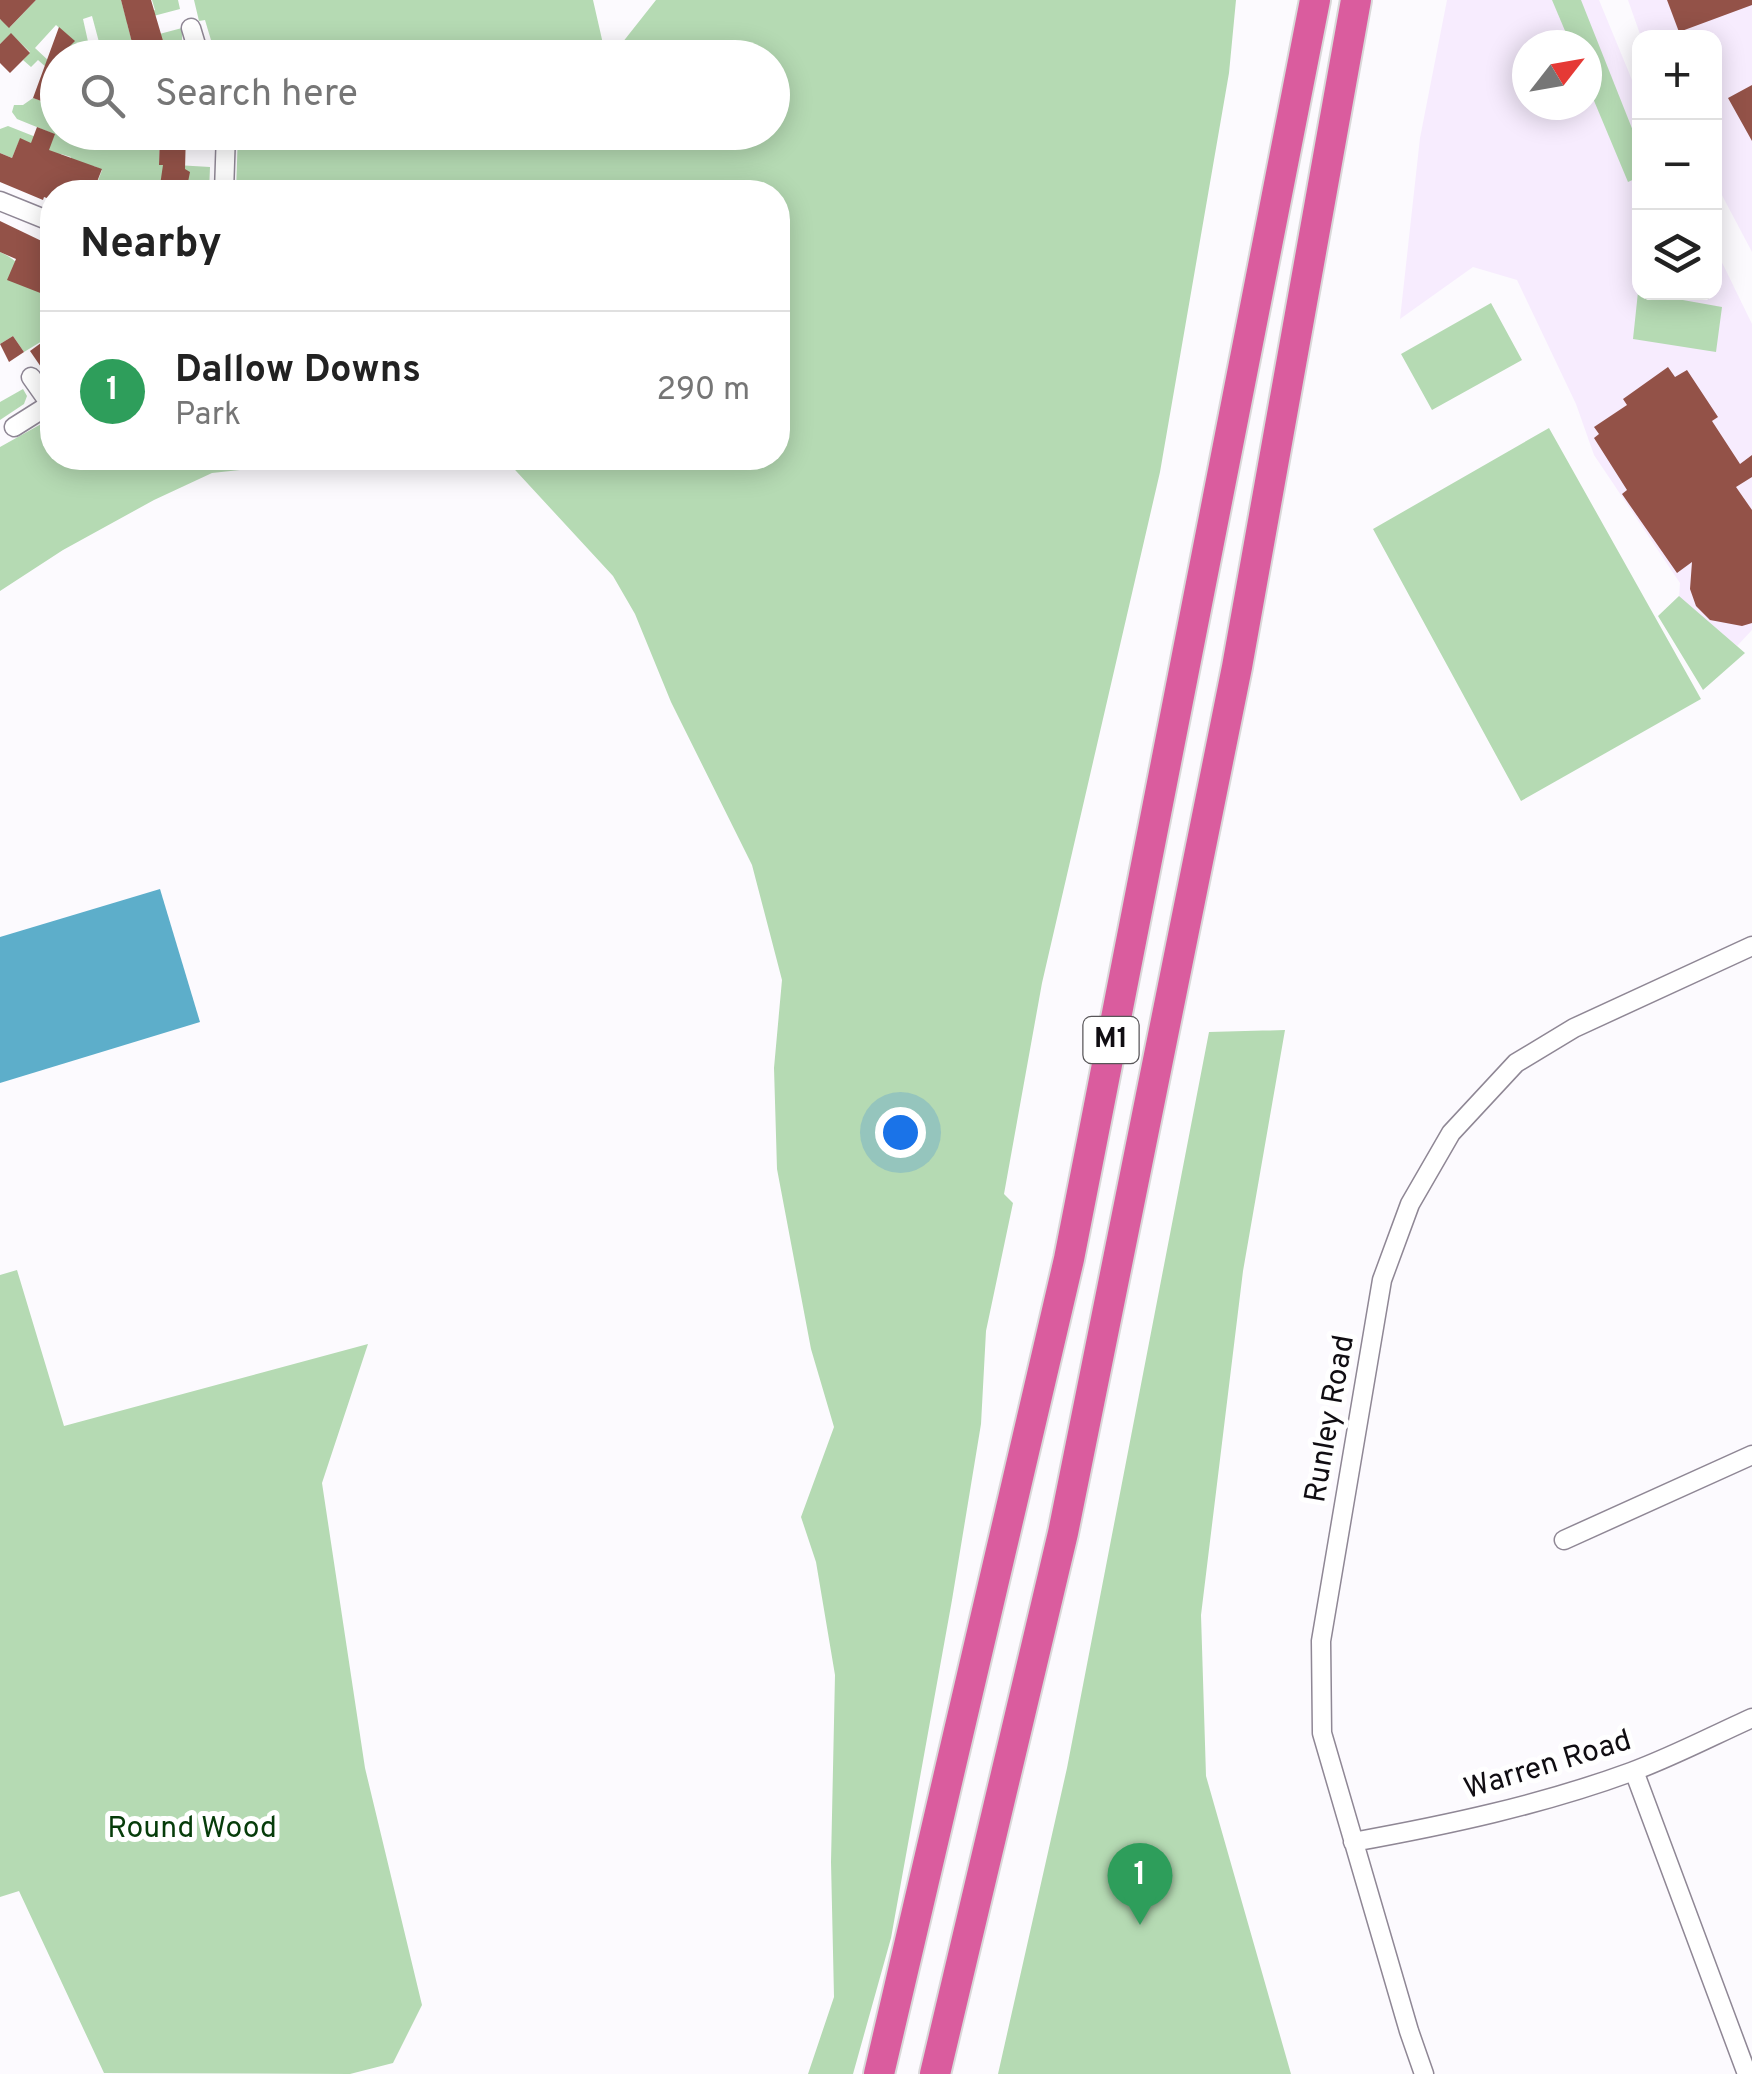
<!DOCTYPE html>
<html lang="en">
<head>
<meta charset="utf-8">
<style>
  body { margin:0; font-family:Overpass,sans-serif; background:#f2f2f2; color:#222 }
  .controls { position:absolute; right:30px; top:30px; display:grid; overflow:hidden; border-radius:20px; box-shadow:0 5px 25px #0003 }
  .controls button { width:90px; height:90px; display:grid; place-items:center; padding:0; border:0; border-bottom:2px solid #e0e0e0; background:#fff; color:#222; font:50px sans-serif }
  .compass { position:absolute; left:1512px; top:30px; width:90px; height:90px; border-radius:50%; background:#fff; box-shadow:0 5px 25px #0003; rotate:59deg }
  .you { position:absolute; left:900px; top:1132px; width:35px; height:35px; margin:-25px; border:8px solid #fff; border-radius:50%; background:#1a73e8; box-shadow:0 0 0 15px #1a73e833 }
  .badge { display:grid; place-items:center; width:65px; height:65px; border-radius:50%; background:#d93025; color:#fff; font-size:32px; font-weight:700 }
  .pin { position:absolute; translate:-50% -82px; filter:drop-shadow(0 2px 5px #0008) }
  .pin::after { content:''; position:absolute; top:52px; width:35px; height:30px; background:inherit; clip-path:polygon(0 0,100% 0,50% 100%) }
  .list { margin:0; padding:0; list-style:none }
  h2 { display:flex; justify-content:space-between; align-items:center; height:130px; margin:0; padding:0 40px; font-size:42px }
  h2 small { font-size:32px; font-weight:400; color:#767676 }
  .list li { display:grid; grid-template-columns:65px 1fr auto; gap:30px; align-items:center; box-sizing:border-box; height:160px; padding:0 40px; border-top:2px solid #e0e0e0 }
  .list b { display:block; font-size:38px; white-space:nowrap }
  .list p { margin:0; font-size:32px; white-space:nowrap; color:#767676 }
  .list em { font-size:32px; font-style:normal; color:#767676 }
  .icon { flex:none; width:55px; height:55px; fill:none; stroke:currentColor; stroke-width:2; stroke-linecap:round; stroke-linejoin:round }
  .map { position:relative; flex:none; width:1752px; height:2074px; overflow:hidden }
  .search { position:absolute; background:#fff; box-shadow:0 5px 25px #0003; left:40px; top:40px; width:750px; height:110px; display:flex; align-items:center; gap:25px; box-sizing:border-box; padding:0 35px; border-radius:55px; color:#767676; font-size:38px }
  .panel { position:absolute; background:#fff; box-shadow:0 5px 25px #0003; left:40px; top:180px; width:750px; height:290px; border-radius:40px }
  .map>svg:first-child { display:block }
  .built { fill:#f7ecfe; fill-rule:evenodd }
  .green { fill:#b5dab3 }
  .water { fill:#5daeca }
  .building { fill:#935248 }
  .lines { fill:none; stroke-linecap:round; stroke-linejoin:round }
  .street-casing { stroke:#8f8795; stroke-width:21 }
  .highway-casing { stroke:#d9d8d9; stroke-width:34 }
  .street { stroke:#fff; stroke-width:18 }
  .highway { stroke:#da5c9e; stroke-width:30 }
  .labels { text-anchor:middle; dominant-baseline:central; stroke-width:10; stroke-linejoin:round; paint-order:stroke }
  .shield { fill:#fff; stroke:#585659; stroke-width:2.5 }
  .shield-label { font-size:28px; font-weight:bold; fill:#100d12 }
  .street-label { font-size:30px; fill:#100d12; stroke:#fff }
  .park-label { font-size:30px; fill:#063c0a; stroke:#fff }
</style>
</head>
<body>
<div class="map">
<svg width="1752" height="2074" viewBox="0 0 1752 2074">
  <rect width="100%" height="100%" fill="#fcfafe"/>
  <!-- built -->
  <path class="built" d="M1447,0H1599L1639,97L1640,292H1714L1715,248L1752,324V630L1737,646L1679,598L1680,583L1594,455L1576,404L1517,280L1473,267L1400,319L1420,138ZM1527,45H1587V105H1527Z
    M1628,0H1752V252L1715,182L1714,38L1641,37Z"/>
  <!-- green -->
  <path class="green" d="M36,0H121L126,18L155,10L152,0H178L180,9L127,23L136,57H103L92,16L83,19L91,55L74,57L66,51L74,41L56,25L35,48L51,63L47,68L38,60L31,67L23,60L30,52L11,34L0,44V19L10,27Z
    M194,0H593L606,57H216L205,20L199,21Z
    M656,0H1236L1229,73L1160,472L1042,983L1004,1194L1013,1203L986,1331L981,1424L952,1600L891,1938L853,2074H808L834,1997L831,1862L835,1675L816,1562L801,1517L834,1427L811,1349L777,1169L774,1068L782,980L752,865L671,702L635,614L613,576L504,458H778V192H236L238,133L772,132V58L611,57Z
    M1552,0H1581L1639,146V177L1628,182L1587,84V45H1571Z
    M182,28V45L178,52L161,57L143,58L166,51L152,36Z
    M33,98L57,106L58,132L160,133L159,164L210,167L209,192L182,191L187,185L189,172L164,166L159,192H104L95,189L102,170L94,166L65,177L71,157L61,154L56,172L35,145L20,139L12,158L0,153V129L8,126L51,143L54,134L17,119L12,112L14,105H23Z
    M0,252C29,264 26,288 48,296L52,284V335L24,352L13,336L0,344Z
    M1638,292L1722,307L1716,352L1633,339Z
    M1491,303L1522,360L1432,410L1401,354Z
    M23,389L27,396L24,404L0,420V402Z
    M52,418V458H348L212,473L154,500L63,550L0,591V447Z
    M1549,428L1701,699L1521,801L1373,529Z
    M1679,596L1745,653L1703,690L1658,616Z
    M1285,1030L1243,1271L1201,1615L1206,1776L1291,2074H998L1067,1768L1209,1032Z
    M17,1270L64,1426L368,1344L322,1483L365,1768L422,2005L393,2063L350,2074L104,2073L19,1891L0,1897V1275Z"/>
  <!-- water -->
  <path class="water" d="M160,889L200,1022L0,1083V937Z"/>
  <!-- building -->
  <path class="building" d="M0,0H36L9,28L0,19Z
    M121,0H151L166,51L136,58Z
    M1667,0H1752V5L1679,32Z
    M59,27L75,41L58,58V107L33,98Z
    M11,33L30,53L10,73L0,63V44Z
    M1752,85V141L1728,98Z
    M37,127L55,134L49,150L102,169L93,192H52V200L44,197L43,200L0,182V153L12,158L20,138L31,143Z
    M160,132H186L185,169L190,172L186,192H159L163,165H159Z
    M0,221L52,246V258L46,275L52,277L48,296L7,280L16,259L0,252Z
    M52,335V383L30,351Z
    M13,336L24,352L9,362L0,344Z
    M1668,367L1675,377L1687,370L1718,417L1712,421L1740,464L1752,455V477L1736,487L1752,510V623L1742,626L1710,620L1696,606L1690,589L1692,562L1677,573L1622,494L1627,490L1594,438L1599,434L1594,427L1627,405L1623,399Z"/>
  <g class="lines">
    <defs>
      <path id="street" d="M191,28L200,58
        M224,192L226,132
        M0,201L52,222
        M31,377L50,404
        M14,427L52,403
        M1564,1540L1752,1455
        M1634,1771L1747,2074
        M1353,1842C1447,1825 1541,1805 1631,1772C1672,1757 1712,1736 1752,1718
        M1424,2074L1409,2031L1322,1733L1321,1641L1382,1280L1410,1204L1451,1133L1516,1063L1574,1028L1752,946"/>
      <path id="highway" d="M879,2074L1069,1259L1315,0
        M935,2074L1063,1533L1237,667L1356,0"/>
    </defs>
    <!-- street casing -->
    <use href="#street" class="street-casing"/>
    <!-- highway casing -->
    <use href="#highway" class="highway-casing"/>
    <!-- street -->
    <use href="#street" class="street"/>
    <!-- highway -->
    <use href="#highway" class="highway"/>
  </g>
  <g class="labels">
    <!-- shield labels -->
    <rect class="shield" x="1083.5" y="1017" width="55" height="46" rx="8"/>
    <g class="shield-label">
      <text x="1111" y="1040">M1</text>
    </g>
    <!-- street labels -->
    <g class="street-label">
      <text transform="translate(1331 1419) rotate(-80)">Runley Road</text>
      <text transform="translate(1548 1766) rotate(-17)">Warren Road</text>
    </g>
    <!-- park labels -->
    <g class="park-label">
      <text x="192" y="1829">Round Wood</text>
    </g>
  </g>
</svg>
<div class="controls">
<button>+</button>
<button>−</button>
<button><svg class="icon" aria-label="layers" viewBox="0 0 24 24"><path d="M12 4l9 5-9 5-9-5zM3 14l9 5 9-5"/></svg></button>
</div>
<svg class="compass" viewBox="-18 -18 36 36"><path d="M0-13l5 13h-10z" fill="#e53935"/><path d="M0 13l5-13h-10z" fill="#767676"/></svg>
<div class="you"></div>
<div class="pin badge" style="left:1140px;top:1925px;background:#2e9e5b">1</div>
<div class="search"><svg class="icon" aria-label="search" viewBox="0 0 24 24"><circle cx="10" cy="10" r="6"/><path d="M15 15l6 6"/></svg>Search here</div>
<section class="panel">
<h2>Nearby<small></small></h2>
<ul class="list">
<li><span class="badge" style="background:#2e9e5b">1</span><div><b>Dallow Downs</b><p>Park</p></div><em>290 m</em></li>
</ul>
</section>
</div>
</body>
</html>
